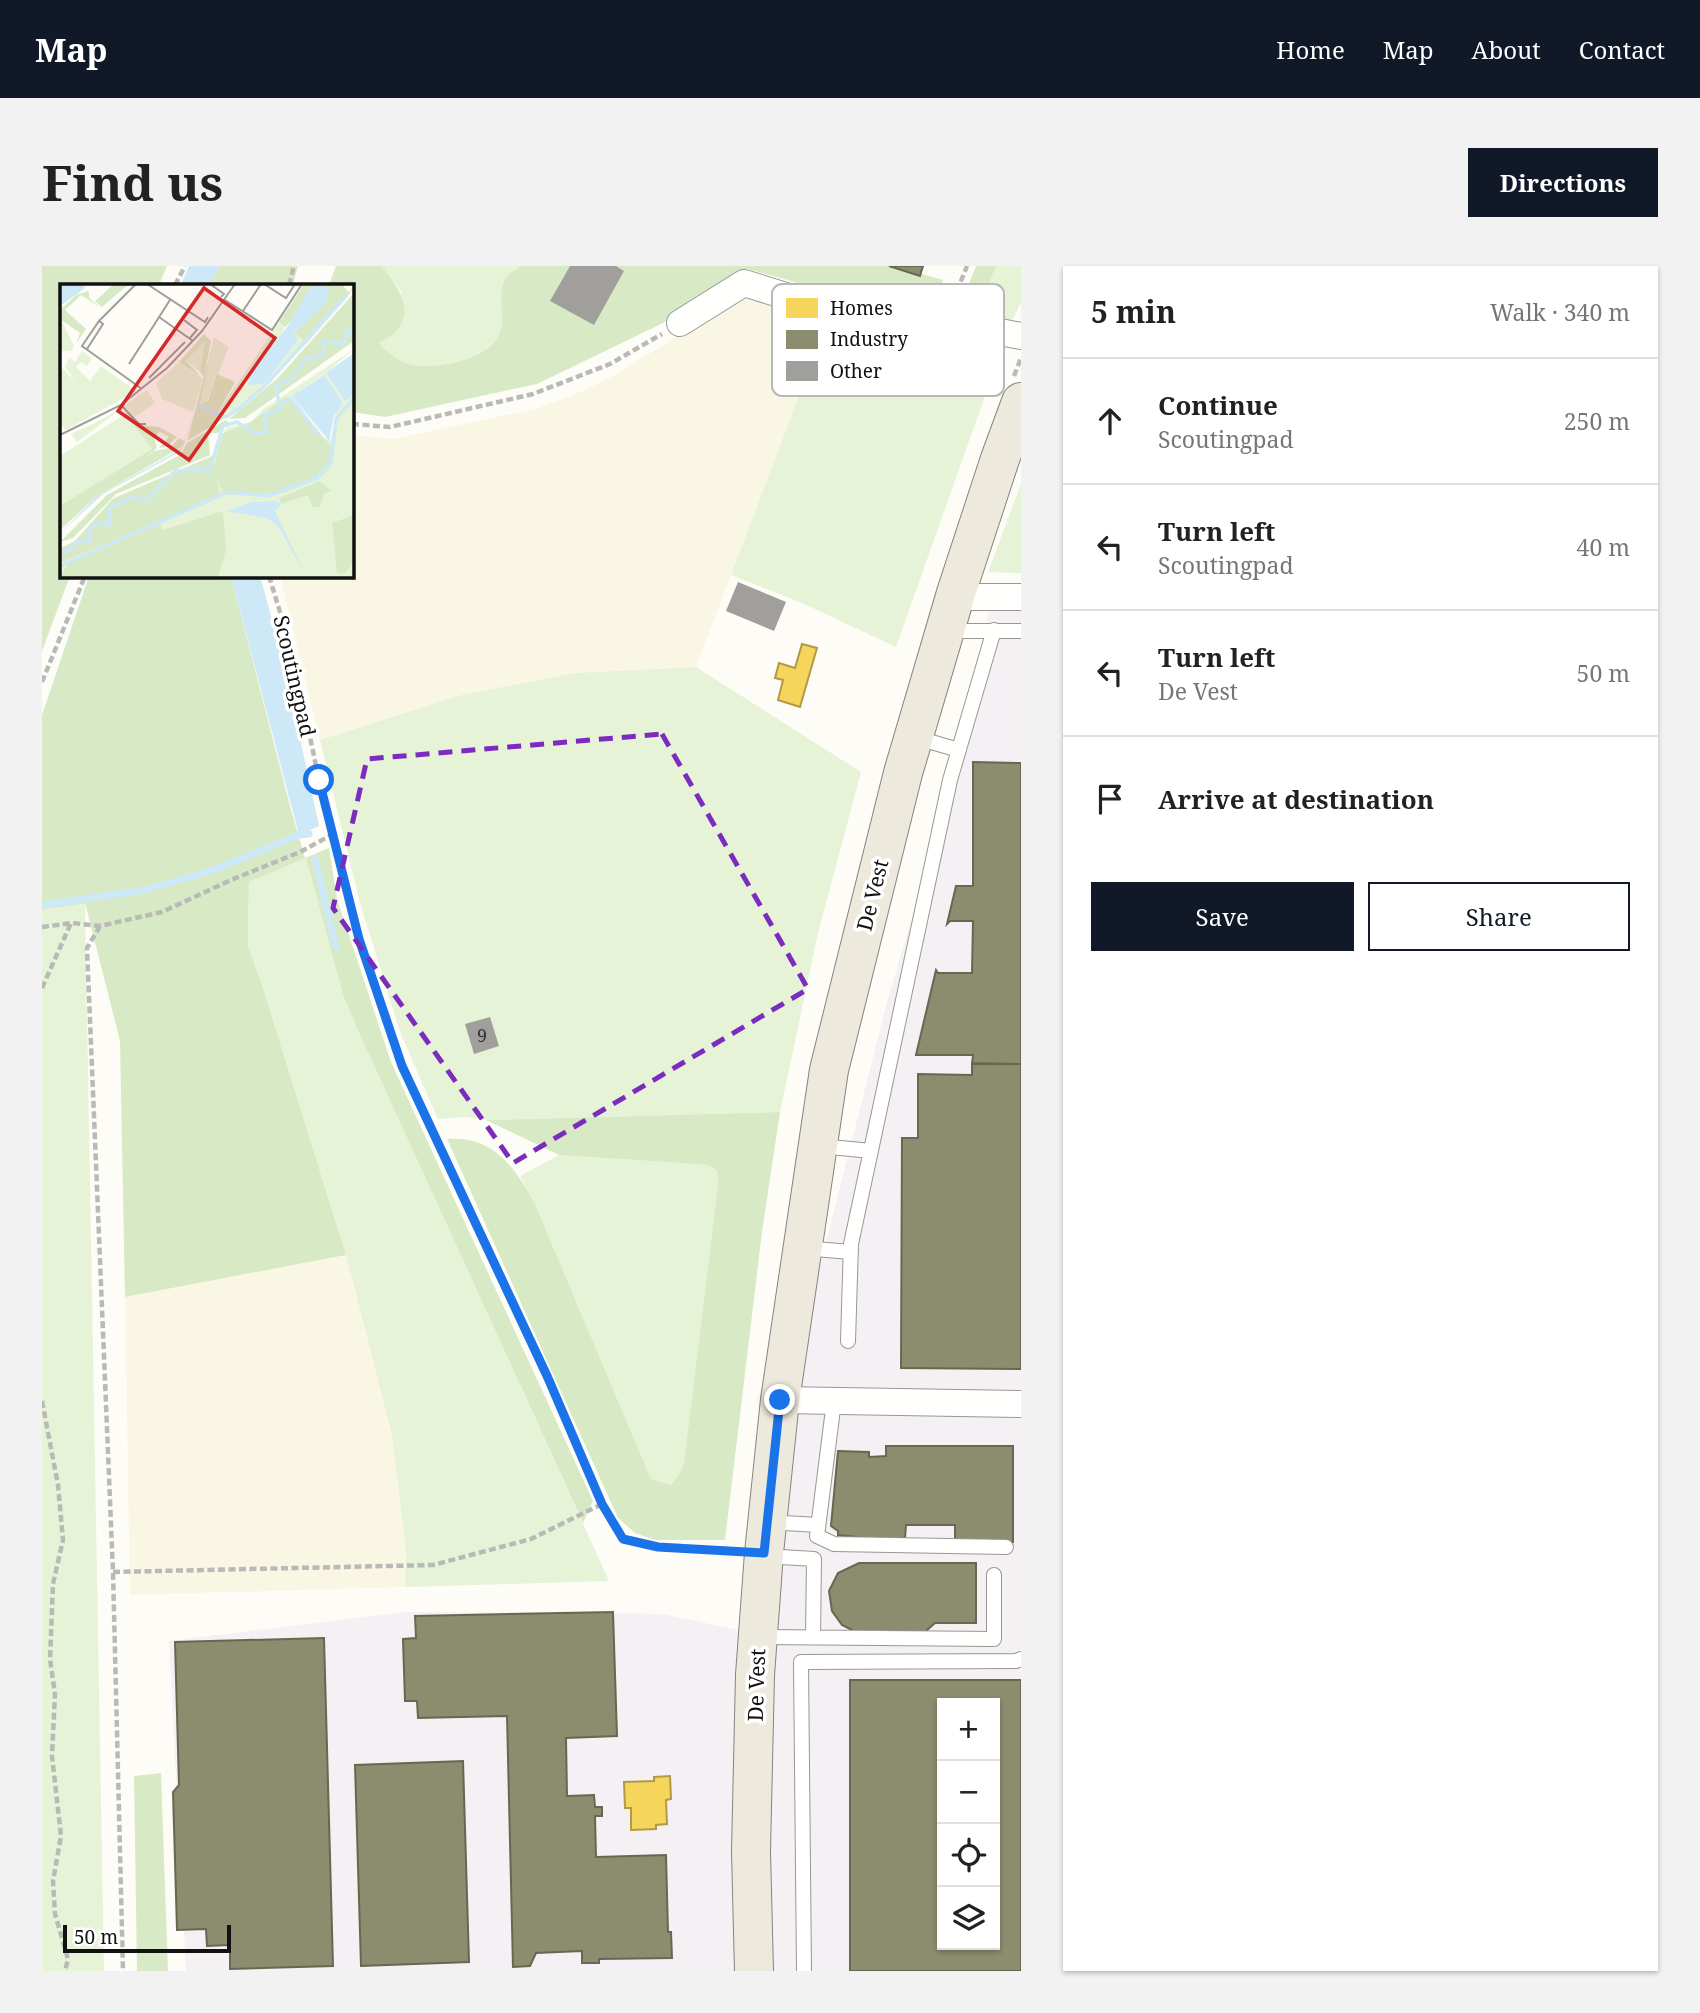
<!DOCTYPE html>
<html lang="en">
<head>
<meta charset="utf-8">
<style>
  body { margin:0; font-family:"Noto Serif",serif; background:#f2f2f2; color:#222 }
  .controls { position:absolute; right:21px; bottom:21px; display:grid; overflow:hidden; border-radius:0px; box-shadow:0 2px 5px #0004 }
  .controls button { width:63px; height:63px; display:grid; place-items:center; padding:0; border:0; border-bottom:2px solid #e0e0e0; background:#fff; color:#222; font:35px sans-serif }
  .scale { position:absolute; left:21px; bottom:18px; width:168px; box-sizing:border-box; padding-left:7px; border:4px solid #111; border-top:0; font-size:19px; line-height:24px; white-space:nowrap; color:#111; -webkit-text-stroke:5px #fff; paint-order:stroke }
  .stop { position:absolute; width:21px; height:21px; margin:-16px; border:5px solid #1a73e8; border-radius:50%; background:#fff }
  .stop.end { background:#1a73e8; border-color:#fff; box-shadow:0 2px 7px #0008 }
  .list { margin:0; padding:0; list-style:none }
  h2 { display:flex; justify-content:space-between; align-items:center; height:91px; margin:0; padding:0 28px; font-size:30px }
  h2 small { font-size:23px; font-weight:400; color:#767676 }
  .list li { display:grid; grid-template-columns:46px 1fr auto; gap:21px; align-items:center; box-sizing:border-box; height:126px; padding:0 28px; border-top:2px solid #e0e0e0 }
  .list b { display:block; font-size:26px; white-space:nowrap }
  .list p { margin:0; font-size:23px; white-space:nowrap; color:#767676 }
  .list em { font-size:23px; font-style:normal; color:#767676 }
  .actions { display:flex; gap:14px; padding:21px 28px }
  .actions a { flex:1; padding:16px 0; border:2px solid #111827; border-radius:0px; text-align:center; font-size:24px; color:#111827 }
  .actions .main { background:#111827; color:#fff }
  .icon { flex:none; width:38px; height:38px; fill:none; stroke:currentColor; stroke-width:2; stroke-linecap:round; stroke-linejoin:round }
  .map { position:relative; flex:none; width:979px; height:1705px; overflow:hidden; border-radius:0px }
  header { display:flex; align-items:center; gap:42px; box-sizing:border-box; height:98px; padding:0 35px; background:#111827; color:#fff }
  header strong { font-size:33px }
  nav { display:flex; gap:38px; margin-inline-start:auto; font-size:24px }
  .intro { display:flex; align-items:center; justify-content:space-between; box-sizing:border-box; height:168px; padding:0 42px }
  h1 { margin:0; font-size:49px }
  .button { padding:18px 32px; border-radius:0px; background:#111827; color:#fff; font-size:24px; font-weight:700 }
  main { display:flex; gap:42px; padding:0 42px }
  aside { flex:1; background:#fff; border-radius:0px; box-shadow:0 2px 5px #0004 }
  .map>svg:first-child { display:block }
  .industrial { fill:#f5f0f3; fill-rule:evenodd }
  .farmland { fill:#f9f7e4 }
  .green { fill:#e7f3d7 }
  .forest { fill:#d8eac5 }
  .water { fill:#cde8f7 }
  .homes { fill:#f6d55c; stroke:#b19a46; stroke-width:2 }
  .industry { fill:#8c8c6e; stroke:#676752; stroke-width:2; fill-rule:evenodd }
  .lines { fill:none; stroke-linecap:round; stroke-linejoin:round }
  .stream { stroke:#cde8f7; stroke-width:7 }
  .building { fill:#a19f9c }
  .service-casing { stroke:#979795; stroke-width:16 }
  .minor-casing { stroke:#979795; stroke-width:28 }
  .primary-casing { stroke:#858482; stroke-width:40 }
  .path { stroke:#b9b9b8; stroke-width:4.5; stroke-dasharray:7 3.5; stroke-linecap:butt }
  .service { stroke:#fffffe; stroke-width:14 }
  .minor { stroke:#fffffe; stroke-width:26 }
  .primary { stroke:#ede9dc; stroke-width:38 }
  .route { stroke:#1a73e8; stroke-width:9 }
  .marked { fill:none; stroke:#7b2cbf; stroke-width:5; stroke-dasharray:14 9; stroke-linejoin:round }
  .labels { text-anchor:middle; dominant-baseline:central; stroke-width:7; stroke-linejoin:round; paint-order:stroke }
  .number-label { font-size:18px; fill:#353434 }
  .street-label { font-size:21px; fill:#111; stroke:#fff }
  .inset-river { fill:none; stroke:#cde8f7; stroke-width:3.5 }
  .inset-road { fill:none; stroke:#9f9e9b; stroke-width:2 }
  .view { fill:#d62828; fill-opacity:0.15; stroke:#d62828; stroke-width:3.5 }
  .inset-edge { fill:none; stroke:#111; stroke-width:3.5 }
  .key { fill:#fff; stroke:#b8b8b8; stroke-width:2 }
  .key-label { font-size:19px; fill:#111 }
</style>
</head>
<body>
<header>
<strong>Map</strong>
<nav><a>Home</a><a>Map</a><a>About</a><a>Contact</a></nav>
</header>
<div class="intro"><h1>Find us</h1><a class="button">Directions</a></div>
<main>
<div class="map">
<svg width="979" height="1705" viewBox="0 0 979 1705">
  <rect width="100%" height="100%" fill="#fdfcf7"/>
  <!-- industrial -->
  <path class="industrial" d="M950,331L979,332V1705H144L127,1375L363,1346L620,1348L720,1369L747,1123L845,736L913,507ZM900,1437H953V1679H900Z"/>
  <!-- farmland -->
  <path class="farmland" d="M704,28L785,56L654,401L533,407L419,429L278,474L238,310H310V169L352,173L493,143L534,128L569,111Z
    M304,989L350,1169L364,1287L363,1321L88,1329L83,1031Z"/>
  <!-- green -->
  <path class="green" d="M340,0H478C475,4 468,6 465,10C454,24 465,51 457,69C445,94 388,106 363,97C353,93 344,85 337,77L355,64L359,25Z
    M954,0H979V36L970,55L928,46L939,38Z
    M785,56L905,93L916,73L945,80L958,88L854,381L760,337L689,309Z
    M979,218V307L946,306Z
    M654,401L819,506L776,667L738,846L444,854L423,851L396,853L358,766L318,637L278,474L419,429L533,407Z
    M264,592L301,729L318,769L567,1315L363,1321L364,1286L350,1169L304,989L221,722L206,680L207,616Z
    M43,636L62,1705H0V644Z
    M517,889L667,899L675,905L676,918L642,1197L636,1210L629,1219L609,1213L493,938L478,910Z"/>
  <!-- forest -->
  <path class="forest" d="M0,0H125L117,19H19V310H28L0,385Z
    M177,0H256L251,19H168Z
    M294,0H340C353,18 373,40 356,63C351,69 343,73 337,77C344,85 354,93 363,97C388,106 446,94 457,69C465,51 453,25 465,10C468,6 475,4 478,0H853L901,14L880,61L746,14L705,3L621,57L495,118L343,151L310,146V19H287Z
    M934,0H954L939,38L927,47L918,41Z
    M47,310H189L249,544L263,592L287,582L295,633L349,796L551,1235L541,1257L318,769L301,729L264,592L207,616L206,680L221,722L304,989L83,1031L78,775L43,637L0,644V449Z
    M738,846L720,966L683,1274H613L593,1267L576,1252L405,873C451,869 473,901 493,938L609,1213L629,1219L636,1210L642,1197L676,918L675,905L667,899L517,889L444,854Z
    M119,1507L126,1705H95L92,1510Z"/>
  <!-- water -->
  <path class="water" d="M147,0H177L168,19H139Z
    M189,310H218L241,394L277,560L257,569Z"/>
  <!-- homes -->
  <path class="homes" d="M760,378L775,382L758,441L736,434L741,414L733,412L737,397L753,402Z
    M628,1510L629,1533L624,1534L625,1558L614,1559V1563L589,1564V1542H583L582,1516L612,1515V1511Z"/>
  <!-- industry -->
  <path class="industry" d="M847,0H881L878,10Z
    M931,496L979,497V798H930L931,789H874L894,704L896,707H930L931,655H908L905,658L914,620H931Z
    M930,797L979,798V1103L859,1102L860,872H876V808L930,809Z
    M844,1180H971V1276H913V1259H864L863,1272H853V1275L796,1269V1265L789,1260L796,1185L827,1186V1191L844,1190Z
    M817,1297H934V1357H893L883,1366L812,1365L800,1359L790,1345L787,1325L796,1307Z
    M571,1346L575,1470L524,1472L525,1530L552,1529L553,1541H560V1550H553L554,1591L624,1589L626,1666H629L630,1692L557,1693V1697H540V1685L494,1687L488,1700L471,1701L465,1450L376,1452L375,1435H363L361,1373L374,1372L373,1350Z
    M282,1372L291,1700L188,1703V1679L165,1680L164,1663L135,1664L131,1526L137,1519L133,1376Z
    M808,1414H979V1705H808ZM900,1437H953V1679H900Z
    M421,1495L427,1696L319,1700L313,1499Z"/>
  <g class="lines">
    <!-- stream -->
    <path class="stream" d="M273,593L294,681
      M0,639L103,624L171,604L257,569L267,568"/>
  </g>
  <!-- building -->
  <path class="building" d="M528,0H574L582,5L552,59L508,35Z
    M696,316L744,336L732,365L684,345Z
    M448,751L457,780L432,788L423,758Z"/>
  <g class="lines">
    <defs>
      <path id="service" d="M904,365H979
        M872,471L917,484
        M778,880L829,885
        M761,982L809,986
        M806,1075L809,978L908,514L952,364
        M792,1135L775,1270L792,1278L964,1281
        M725,1256L776,1259
        M722,1290L772,1293L771,1371
        M716,1371L952,1373V1309
        M762,1705L759,1396L974,1395L979,1393"/>
      <path id="minor" d="M638,57L702,17L882,73L901,58L927,60L979,70
        M914,327L928,331H979
        M738,1134L979,1138"/>
      <path id="primary" d="M712,1705L709,1585L713,1409L722,1287L738,1134L787,804L861,507L914,327L958,193L979,136"/>
    </defs>
    <!-- service casing -->
    <use href="#service" class="service-casing"/>
    <!-- minor casing -->
    <use href="#minor" class="minor-casing"/>
    <!-- primary casing -->
    <use href="#primary" class="primary-casing"/>
    <!-- path -->
    <path class="path" d="M133,19L143,0
      M247,19L252,0
      M911,35L925,0
      M972,110L979,92
      M310,158L348,161L491,128L568,98L620,68
      M227,310L250,385L277,514L317,673L360,800L506,1112L560,1238L581,1273L616,1281L693,1285
      M0,416L43,310
      M58,660L45,682L71,1306L81,1705
      M0,661L30,657L58,660L120,646L189,614L258,586L291,568
      M0,722L29,657
      M0,1135L16,1219L21,1274L11,1318L8,1393L13,1428L10,1490L19,1570L11,1615L13,1648L26,1693L23,1705
      M71,1306L391,1299L489,1273L560,1238"/>
    <!-- service -->
    <use href="#service" class="service"/>
    <!-- minor -->
    <use href="#minor" class="minor"/>
    <!-- primary -->
    <use href="#primary" class="primary"/>
  </g>
  <g class="lines">
    <!-- route -->
    <path class="route" d="M277,514L317,673L360,800L506,1112L560,1238L581,1273L616,1281L722,1287L738,1134"/>
  </g>
  <!-- marked area -->
  <path class="marked" d="M620,468L766,723L471,897L291,642L325,493Z"/>
  <g class="labels">
    <!-- number labels -->
    <g class="number-label">
      <text x="440" y="769">9</text>
    </g>
    <!-- street labels -->
    <g class="street-label">
      <text transform="translate(253 410) rotate(77)">Scoutingpad</text>
      <text transform="translate(830 629) rotate(-76)">De Vest</text>
      <text transform="translate(714 1419) rotate(-88)">De Vest</text>
    </g>
  </g>
  <!-- overview -->
  <g transform="translate(18 18)">
    <rect width="294" height="294" fill="#fdfcf7"/>
    <path d="M1,35L14,62L11,67H0ZM219,38L225,43L222,50L196,84L205,99L234,49L247,59L186,119L167,133L158,128ZM154,53L169,63L145,122L140,120ZM145,57L140,87L137,86L126,77ZM294,65L266,89L285,117L294,110V294H0V264L13,259L51,216L154,171L166,144L191,138L203,125ZM263,91L276,127L271,155H265L232,112ZM22,67L32,75L27,82L21,78L16,83L30,97L41,82L76,107L6,146L0,140V87L2,84L16,98L5,83L9,74L15,78ZM119,78L143,95L133,128L102,115L96,99ZM87,106L95,119L75,133L64,122ZM62,124L17,158L11,150L35,139ZM65,130L92,165L1,222L0,172Z" fill="#e7f3d7" fill-rule="evenodd"/>
    <path d="M54,0H69L42,23L35,17ZM244,0H281L289,8L294,1L290,9L247,59L234,49L244,39L243,18L231,38L225,43L219,38ZM29,7V14L41,24L21,11L5,26L26,45L16,60L20,49L0,35V26L16,11ZM294,9V57L185,134L169,135L218,94ZM144,50L151,57L144,93L140,87L145,57L126,77L140,92L119,78ZM153,59L140,120L148,117L157,90L175,98L158,128L167,133L127,157ZM227,112L272,163L275,135L285,121L294,114L276,138L269,185L258,195L223,209L163,211L154,184L162,150L189,139ZM69,128L78,141L99,143L117,153L106,163L99,164L109,153L100,148L94,153L97,164L74,183L94,167L110,164L119,154L125,157L123,162L36,213L0,246V222L92,165L65,130ZM166,136L169,139L158,149H148L150,171L56,210L13,254L0,258L47,211L121,170L127,159ZM153,172L160,212L0,279V265L16,256L54,214ZM260,197L271,207L264,210L260,223H252L248,211L221,220L219,214ZM163,227L166,266L158,294H0L8,279L100,240L103,246ZM294,231V277L284,290L277,289L272,239Z" fill="#d8eac5"/>
    <path d="M0,0H23L25,4L0,22ZM262,1L270,6L264,21L234,49L238,56L205,99L188,102L190,90L231,38L244,13L252,3ZM294,69V110L285,117L266,89ZM264,91L283,119L274,132L269,157L232,112ZM137,122L121,167L43,210L0,249L36,213L121,165ZM216,217L221,220L215,227L246,293L219,243L207,234L166,227L192,218Z" fill="#cde8f7"/>
    <path class="inset-river" d="M219,120L231,115L258,151M138,122L166,133L178,125L206,101L287,11M0,269L13,265L16,258H29V246L37,239L49,241L50,224L72,213L85,217L115,187L150,185L163,142L177,138L195,150L207,148L204,130L220,126L216,102L233,94L245,75L263,71V57L284,60L288,47L294,49M0,282L168,208L208,212L257,194L271,178L276,135L294,114"/>
    <path class="inset-road" d="M87,0L145,38L148,33M150,0L164,10L161,13M204,0L226,14L235,0M165,16L212,46L242,0M183,27L201,0M99,33L133,57M124,36L137,46L129,55M39,37L76,0M27,65L43,40L39,37L22,62L82,105M69,80L110,16M89,94L125,58M61,121L79,140H86M0,151L61,121L107,84L142,47L175,0"/>
    <path class="view" d="M144,4L215,54L129,176L58,127Z"/>
    <rect width="294" height="294" class="inset-edge"/>
  </g>
  <!-- legend -->
  <rect x="730" y="18" width="232" height="112" rx="10" class="key"/>
  <rect x="744" y="32" width="32" height="20" fill="#f6d55c"/>
  <rect x="744" y="64" width="32" height="19" fill="#8c8c6e"/>
  <rect x="744" y="95" width="32" height="20" fill="#a19f9c"/>
  <g class="key-label">
    <text x="788" y="49">Homes</text>
    <text x="788" y="80">Industry</text>
    <text x="788" y="112">Other</text>
  </g>
</svg>
<div class="controls">
<button>+</button>
<button>−</button>
<button><svg class="icon" aria-label="locate" viewBox="0 0 24 24"><circle cx="12" cy="12" r="6"/><path d="M12 2v4M12 18v4M2 12h4M18 12h4"/></svg></button>
<button><svg class="icon" aria-label="layers" viewBox="0 0 24 24"><path d="M12 4l9 5-9 5-9-5zM3 14l9 5 9-5"/></svg></button>
</div>
<div class="scale">50 m</div>
<div class="stop" style="left:277px;top:514px"></div>
<div class="stop end" style="left:738px;top:1134px"></div>
</div>
<aside>
<h2>5 min<small>Walk · 340 m</small></h2>
<ul class="list">
<li><svg class="icon" aria-label="ahead" viewBox="0 0 24 24"><path d="M12 20V5M6 11l6-6 6 6"/></svg><div><b>Continue</b><p>Scoutingpad</p></div><em>250 m</em></li>
<li><svg class="icon" aria-label="left" viewBox="0 0 24 24"><path d="M17 20v-9H6M10 6l-5 5 5 5"/></svg><div><b>Turn left</b><p>Scoutingpad</p></div><em>40 m</em></li>
<li><svg class="icon" aria-label="left" viewBox="0 0 24 24"><path d="M17 20v-9H6M10 6l-5 5 5 5"/></svg><div><b>Turn left</b><p>De Vest</p></div><em>50 m</em></li>
<li><svg class="icon" aria-label="arrive" viewBox="0 0 24 24"><path d="M6 21V4h12l-3 4 3 4H6"/></svg><div><b>Arrive at destination</b></div></li>
</ul>
<div class="actions"><a class="main">Save</a><a>Share</a></div>
</aside>
</main>
</body>
</html>
